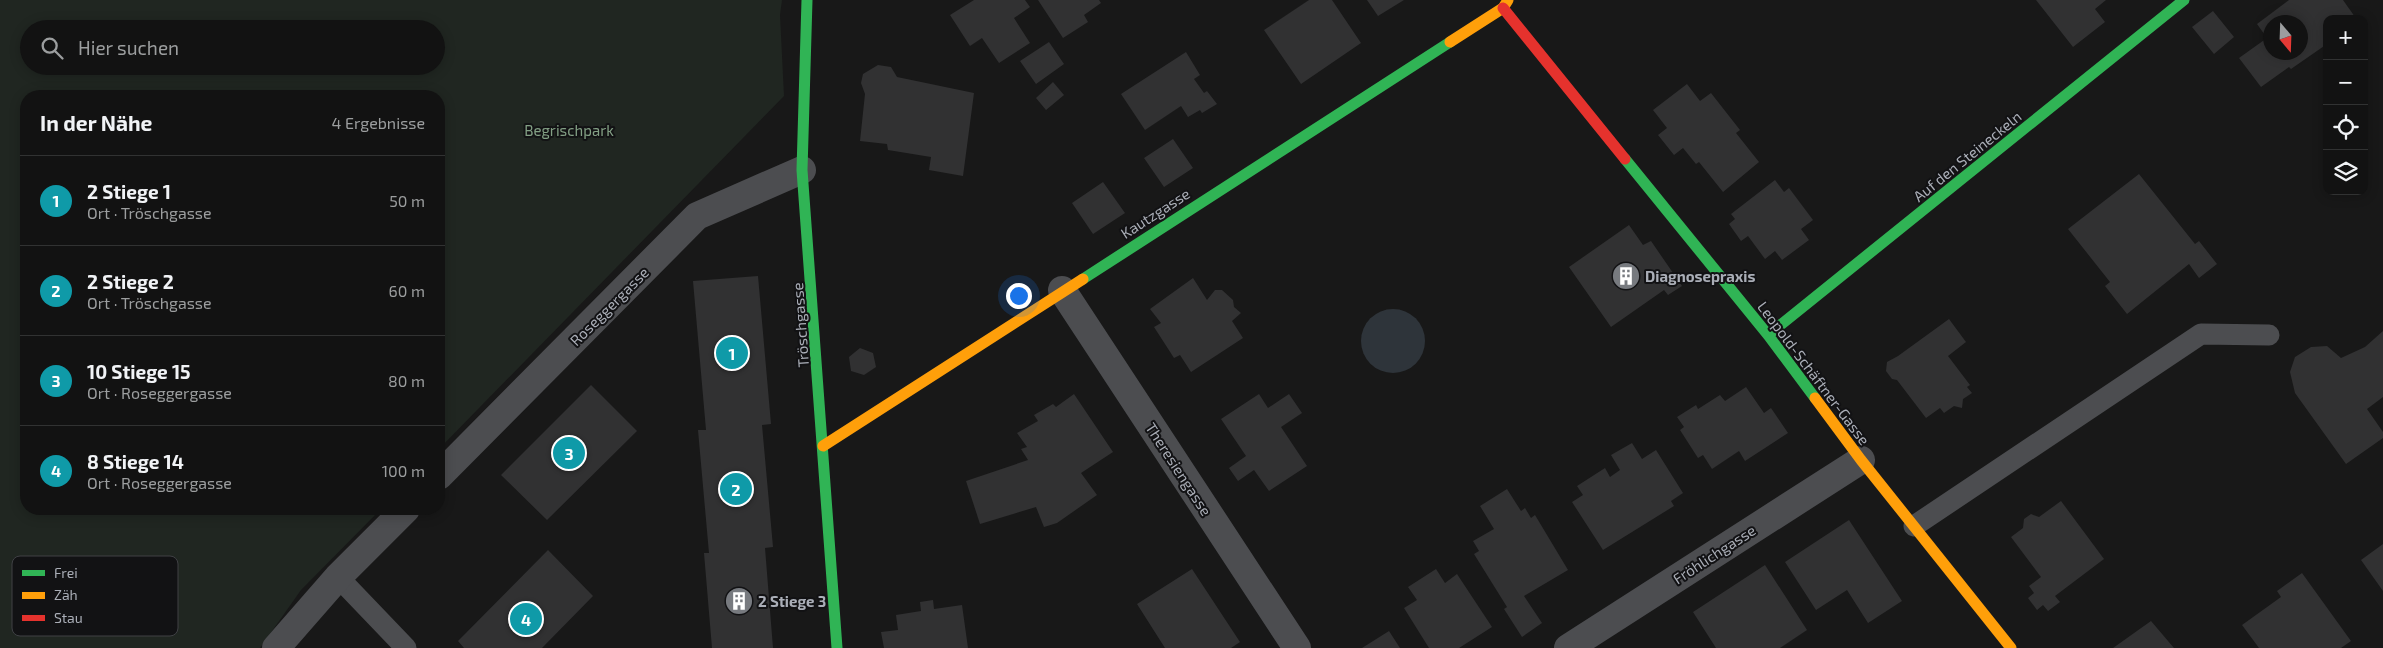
<!DOCTYPE html>
<html lang="de">
<head>
<meta charset="utf-8">
<style>
  body { margin:0; font-family:"Exo 2",sans-serif; background:#1f2020; color:#f1f3f6 }
  .controls { position:absolute; right:15px; top:15px; display:grid; overflow:hidden; border-radius:10px; box-shadow:0 2px 12px #0003 }
  .controls button { width:45px; height:45px; display:grid; place-items:center; padding:0; border:0; border-bottom:1px solid #313232; background:#121212; color:#f1f3f6; font:25px sans-serif }
  .compass { position:absolute; left:2263px; top:15px; width:45px; height:45px; border-radius:50%; background:#121212; box-shadow:0 2px 12px #0003; rotate:161deg }
  .you { position:absolute; left:1018px; top:295px; width:18px; height:18px; margin:-12px; border:4px solid #fff; border-radius:50%; background:#1a73e8; box-shadow:0 0 0 8px #1a73e833 }
  .badge { display:grid; place-items:center; width:32px; height:32px; border-radius:50%; background:#ea580c; color:#fff; font-size:16px; font-weight:700 }
  .pin { position:absolute; translate:-50% -50%; border:2px solid #fff; box-shadow:0 1px 5px #0006 }
  .list { margin:0; padding:0; list-style:none }
  h2 { display:flex; justify-content:space-between; align-items:center; height:65px; margin:0; padding:0 20px; font-size:21px }
  h2 small { font-size:16px; font-weight:400; color:#9c9e9f }
  .list li { display:grid; grid-template-columns:32px 1fr auto; gap:15px; align-items:center; box-sizing:border-box; height:90px; padding:0 20px; border-top:1px solid #313232 }
  .list b { display:block; font-size:19px; white-space:nowrap }
  .list p { margin:0; font-size:16px; white-space:nowrap; color:#9c9e9f }
  .list em { font-size:16px; font-style:normal; color:#9c9e9f }
  .icon { flex:none; width:28px; height:28px; fill:none; stroke:currentColor; stroke-width:2; stroke-linecap:round; stroke-linejoin:round }
  .map { position:relative; flex:none; width:2383px; height:648px; overflow:hidden }
  .search { position:absolute; background:#121212; box-shadow:0 2px 12px #0003; left:20px; top:20px; width:425px; height:55px; display:flex; align-items:center; gap:12px; box-sizing:border-box; padding:0 18px; border-radius:28px; color:#9c9e9f; font-size:19px }
  .panel { position:absolute; background:#121212; box-shadow:0 2px 12px #0003; left:20px; top:90px; width:425px; height:425px; border-radius:20px }
  .map>svg:first-child { display:block }
  .green { fill:#202621; fill-rule:evenodd }
  .water { fill:#2e343a }
  .building { fill:#313132; fill-rule:evenodd }
  .lines { fill:none; stroke-linecap:round; stroke-linejoin:round }
  .lane { stroke:#4c4d50; stroke-width:21 }
  .street { stroke:#4c4d50; stroke-width:28 }
  .fast { stroke:#30b455; stroke-width:11 }
  .slow { stroke:#ff9f0a; stroke-width:11 }
  .jam { stroke:#e5322d; stroke-width:11 }
  .labels { text-anchor:middle; dominant-baseline:central; stroke-width:4; stroke-linejoin:round; paint-order:stroke }
  .park-label { font-size:15px; fill:#83a085; stroke:#121214 }
  .street-label { font-size:15px; fill:#aaaeb7; stroke:#121214 }
  .poi-label { font-size:15px; font-weight:bold; fill:#aaaeb7; stroke:#121214; text-anchor:start }
  .key { fill:#121214; stroke:#404145; stroke-width:1 }
  .key-label { font-size:14px; fill:#aaaeb7 }
</style>
</head>
<body>
<div class="map">
<svg width="2383" height="648" viewBox="0 0 2383 648">
  <rect width="100%" height="100%" fill="#181818"/>
  <!-- green -->
  <path class="green" d="M0,0H782L780,15L784,96L439,449V96H26V509H381L301,590L260,648H0ZM29,29H436V66H29Z"/>
  <!-- water -->
  <path class="water" d="M1361 341a32 32 0 1 1 64 0a32 32 0 1 1-64 0Z"/>
  <!-- building -->
  <path class="building" d="M974,0H1025L1030,7L1014,18L1030,43L999,63L982,38L970,46L950,15Z
    M1038,0H1099L1101,3L1084,15L1088,22L1063,38Z
    M1309,0H1332L1361,43L1301,84L1264,30Z
    M1367,0H1404L1378,16Z
    M2036,0H2106L2095,9L2105,22L2073,47Z
    M2289,0H2343L2355,17L2352,19H2327V44L2291,69L2289,67L2261,87L2239,58L2267,38L2257,24ZM2270,22H2300V52H2270Z
    M2213,11L2234,37L2214,54L2192,27Z
    M1049,42L1064,64L1036,84L1020,61Z
    M1186,52L1200,75L1194,79L1204,93L1207,91L1217,104L1202,113L1200,110L1188,117L1181,106L1145,130L1121,94Z
    M878,65L891,67L897,77L974,93L963,176L929,170L931,157L888,150L887,144L860,141L865,94L861,83L863,74Z
    M1053,82L1064,95L1046,110L1036,98Z
    M1687,84L1700,101L1711,93L1740,130L1736,133L1759,162L1723,192L1699,162L1696,164L1683,148L1674,155L1658,135L1667,128L1653,110Z
    M1173,139L1193,168L1164,187L1144,158Z
    M2139,174L2195,244L2199,241L2217,264L2199,278L2189,264L2127,314L2105,286L2110,282L2068,229Z
    M1775,180L1784,192L1789,188L1813,220L1801,229L1809,240L1782,260L1775,251L1765,259L1748,236L1741,241L1729,224L1735,219L1731,214Z
    M1103,182L1125,213L1093,234L1072,203Z
    M1629,225L1643,245L1651,241L1682,286L1668,295L1664,290L1611,327L1569,267Z
    M758,276L771,424L762,425L773,547L765,548L773,648H712L704,553H709L698,430H706L693,281Z
    M1193,278L1207,300L1215,290H1222L1233,300L1234,307L1241,313L1232,321L1243,338L1191,372L1180,355L1174,358L1154,327L1161,323L1150,309Z
    M1949,319L1966,342L1948,356L1970,385L1967,387L1972,393L1963,399L1962,408L1954,406L1944,413L1940,408L1926,418L1897,380L1892,379L1886,371L1887,362L1898,356Z
    M2383,331V397L2367,409L2383,432V438L2346,464L2295,393L2290,372L2295,357L2311,347L2327,346L2341,358L2365,347Z
    M860,348L873,353L876,367L864,375L851,371L849,357Z
    M591,385L637,431L547,520L501,475Z
    M1746,387L1764,413L1771,408L1788,433L1745,461L1739,451L1712,469L1703,455L1698,458L1680,430L1684,427L1677,417L1696,405L1698,409L1720,395L1725,401Z
    M1074,394L1113,452L1081,473L1097,495L1057,523L1044,527L1036,507L980,524L966,481L1028,460L1021,449L1027,447L1017,433L1038,421L1034,415L1053,404L1056,407Z
    M1259,394L1268,408L1289,394L1302,413L1281,427L1307,466L1269,491L1254,470L1238,481L1229,468L1246,456L1221,419Z
    M1632,443L1642,459L1656,450L1683,493L1671,501L1674,506L1603,550L1572,502L1583,495L1577,486L1605,468L1610,477L1620,470L1611,455Z
    M1507,489L1521,511L1525,508L1531,518L1535,515L1568,570L1524,596L1542,623L1522,637L1504,609L1507,607L1474,554L1479,551L1473,541L1494,529L1480,506Z
    M2061,501L2104,559L2055,596L2060,602L2048,611L2043,605L2037,610L2028,598L2034,593L2029,586L2041,577L2011,537L2023,528L2024,519L2031,514L2039,517Z
    M1849,520L1902,601L1868,623L1847,590L1816,610L1785,562Z
    M2383,544V591L2361,560Z
    M548,550L593,596L542,648H464L458,641Z
    M1765,565L1807,630L1780,648H1716L1693,612Z
    M1192,569L1240,642L1231,648H1165L1137,604Z
    M1436,569L1445,583L1457,574L1492,627L1459,648H1429L1404,608L1417,600L1408,587Z
    M2302,573L2351,641L2341,648H2259L2242,625L2281,597L2277,591Z
    M933,600L934,609L962,605L968,648H884L881,632L898,630L896,615L921,611L920,602Z
    M2151,621L2174,648H2113Z
    M1389,631L1400,648H1362Z"/>
  <g class="lines">
    <!-- lane -->
    <path class="lane" d="M1914,526L2201,334L2269,335
      M338,577L406,648"/>
    <!-- street -->
    <path class="street" d="M1062,290L1297,648
      M439,476L697,216L802,170
      M276,648L338,577L406,509
      M1568,648L1861,460"/>
    <!-- fast -->
    <path class="fast" d="M807,0L802,170L837,648
      M1625,159L1768,335L1815,398
      M1083,279L1450,42
      M1768,335L2184,0"/>
    <!-- slow -->
    <path class="slow" d="M1450,42L1503,8L1508,0
      M1815,398L1861,460L2011,648
      M823,446L1083,279"/>
    <!-- jam -->
    <path class="jam" d="M1503,8L1625,159"/>
  </g>
  <!-- icons -->
  <defs>
    <symbol id="building-disc" viewBox="-11 -11 22 22"><circle r="9.5" fill="#777a7f" stroke="#121214"/><path d="M-4-6H4V6H1V3H-1V6H-4ZM-2.5-4.3h1.7v1.8h-1.7ZM.8-4.3h1.7v1.8H.8ZM-2.5-1h1.7V.8h-1.7ZM.8-1h1.7V.8H.8Z" fill="#fff"/></symbol>
  </defs>
  <g fill-rule="evenodd">
    <use href="#building-disc" x="1610" y="260" width="32" height="32"/>
    <use href="#building-disc" x="723" y="585" width="32" height="32"/>
  </g>
  <g class="labels">
    <!-- park labels -->
    <g class="park-label">
      <text x="569" y="130">Begrischpark</text>
    </g>
    <!-- street labels -->
    <g class="street-label">
      <text transform="translate(1967 156) rotate(-39)">Auf den Steineckeln</text>
      <text transform="translate(1155 213) rotate(-33)">Kautzgasse</text>
      <text transform="translate(609 306) rotate(-45)">Roseggergasse</text>
      <text transform="translate(800 325) rotate(-94)">Tröschgasse</text>
      <text transform="translate(1814 373) rotate(53)">Leopold-Schäftner-Gasse</text>
      <text transform="translate(1179 469) rotate(57)">Theresiengasse</text>
      <text transform="translate(1714 554) rotate(-33)">Fröhlichgasse</text>
    </g>
    <!-- poi labels -->
    <g class="poi-label">
      <text x="1645" y="276">Diagnosepraxis</text>
      <text x="758" y="601">2 Stiege 3</text>
    </g>
  </g>
  <!-- legend -->
  <rect x="12" y="556" width="166" height="80" rx="8" class="key"/>
  <rect x="22" y="570" width="23" height="6" fill="#30b455"/>
  <rect x="22" y="592" width="23" height="7" fill="#ff9f0a"/>
  <rect x="22" y="615" width="23" height="6" fill="#e5322d"/>
  <g class="key-label">
    <text x="54" y="578">Frei</text>
    <text x="54" y="600">Zäh</text>
    <text x="54" y="623">Stau</text>
  </g>
</svg>
<div class="controls">
<button>+</button>
<button>−</button>
<button><svg class="icon" aria-label="locate" viewBox="0 0 24 24"><circle cx="12" cy="12" r="6"/><path d="M12 2v4M12 18v4M2 12h4M18 12h4"/></svg></button>
<button><svg class="icon" aria-label="layers" viewBox="0 0 24 24"><path d="M12 4l9 5-9 5-9-5zM3 14l9 5 9-5"/></svg></button>
</div>
<svg class="compass" viewBox="-18 -18 36 36"><path d="M0-13l5 13h-10z" fill="#e53935"/><path d="M0 13l5-13h-10z" fill="#9c9e9f"/></svg>
<div class="you"></div>
<div class="pin badge" style="left:732px;top:353px;background:#0f9aa8">1</div>
<div class="pin badge" style="left:736px;top:489px;background:#0f9aa8">2</div>
<div class="pin badge" style="left:569px;top:453px;background:#0f9aa8">3</div>
<div class="pin badge" style="left:526px;top:619px;background:#0f9aa8">4</div>
<div class="search"><svg class="icon" aria-label="search" viewBox="0 0 24 24"><circle cx="10" cy="10" r="6"/><path d="M15 15l6 6"/></svg>Hier suchen</div>
<section class="panel">
<h2>In der Nähe<small>4 Ergebnisse</small></h2>
<ul class="list">
<li><span class="badge" style="background:#0f9aa8">1</span><div><b>2 Stiege 1</b><p>Ort · Tröschgasse</p></div><em>50 m</em></li>
<li><span class="badge" style="background:#0f9aa8">2</span><div><b>2 Stiege 2</b><p>Ort · Tröschgasse</p></div><em>60 m</em></li>
<li><span class="badge" style="background:#0f9aa8">3</span><div><b>10 Stiege 15</b><p>Ort · Roseggergasse</p></div><em>80 m</em></li>
<li><span class="badge" style="background:#0f9aa8">4</span><div><b>8 Stiege 14</b><p>Ort · Roseggergasse</p></div><em>100 m</em></li>
</ul>
</section>
</div>
</body>
</html>
